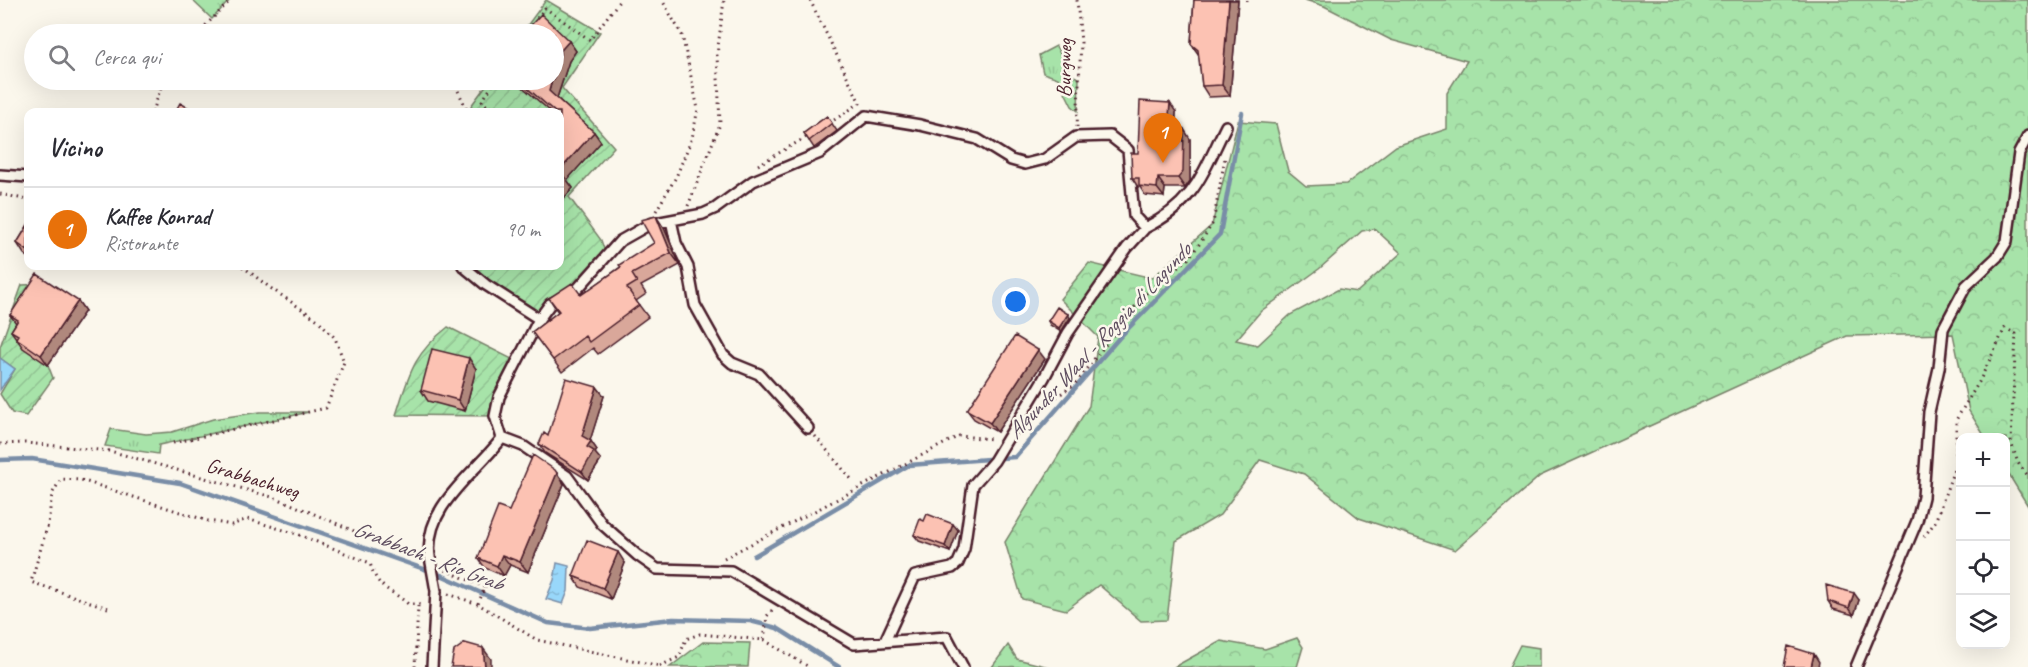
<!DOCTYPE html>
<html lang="it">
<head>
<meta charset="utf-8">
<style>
  body { margin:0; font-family:Caveat,sans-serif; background:#f7f7f7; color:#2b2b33 }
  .controls { position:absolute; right:18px; bottom:18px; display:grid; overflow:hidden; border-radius:12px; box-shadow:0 6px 24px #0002 }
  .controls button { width:54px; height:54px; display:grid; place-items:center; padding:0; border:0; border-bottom:2px solid #e1e1e2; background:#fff; color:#2b2b33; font:30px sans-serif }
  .you { position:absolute; left:1016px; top:302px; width:21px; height:21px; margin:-15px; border:4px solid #fff; border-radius:50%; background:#1a73e8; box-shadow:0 0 0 9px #1a73e833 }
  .badge { display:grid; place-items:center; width:39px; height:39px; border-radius:50%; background:#0f766e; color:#fff; font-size:20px; font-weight:700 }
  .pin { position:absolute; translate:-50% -50px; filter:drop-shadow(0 2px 3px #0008) }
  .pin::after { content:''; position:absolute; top:32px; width:21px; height:18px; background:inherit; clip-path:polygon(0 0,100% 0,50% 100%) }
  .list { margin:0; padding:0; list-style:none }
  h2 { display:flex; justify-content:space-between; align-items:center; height:78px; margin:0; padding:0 24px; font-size:26px }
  h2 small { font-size:20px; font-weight:400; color:#7c7c81 }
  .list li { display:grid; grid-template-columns:39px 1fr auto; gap:18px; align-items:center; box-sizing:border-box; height:84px; padding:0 24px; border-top:2px solid #e1e1e2 }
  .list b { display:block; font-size:22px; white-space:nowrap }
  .list p { margin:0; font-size:20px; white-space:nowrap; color:#7c7c81 }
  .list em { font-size:20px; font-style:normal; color:#7c7c81 }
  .icon { flex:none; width:33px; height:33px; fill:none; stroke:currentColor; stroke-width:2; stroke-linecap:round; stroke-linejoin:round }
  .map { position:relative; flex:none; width:2028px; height:667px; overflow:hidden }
  .search { position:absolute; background:#fff; box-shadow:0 6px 24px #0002; left:24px; top:24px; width:540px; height:66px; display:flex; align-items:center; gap:15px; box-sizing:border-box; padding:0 21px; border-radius:33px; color:#7c7c81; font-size:22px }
  .panel { position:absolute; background:#fff; box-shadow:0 6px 24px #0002; left:24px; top:108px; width:540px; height:162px; border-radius:12px }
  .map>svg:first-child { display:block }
  .grass { fill:url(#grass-tufts); stroke:#78816a; stroke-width:1.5 }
  .forest { fill:url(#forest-crowns); stroke:#78816a; stroke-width:1.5; fill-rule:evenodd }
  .garden { fill:url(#garden-furrows); stroke:#78816a; stroke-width:1.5 }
  .water { fill:url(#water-ripples); stroke:#798da7; stroke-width:1.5 }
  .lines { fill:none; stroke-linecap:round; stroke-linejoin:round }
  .stream { stroke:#798da7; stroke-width:4.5 }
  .lane-casing { stroke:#4a1f2b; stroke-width:14 }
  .path { stroke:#4a1f2b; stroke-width:3; stroke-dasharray:1.5 4.5; stroke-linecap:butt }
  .lane { stroke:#fbf7ec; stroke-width:9 }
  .lane-bridge-casing { stroke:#4a1f2b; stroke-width:14; stroke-linecap:butt }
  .lane-bridge { stroke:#fbf7ec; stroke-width:9 }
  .wall { fill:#d9a79a; stroke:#4a1f2b; stroke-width:1.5 }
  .shaded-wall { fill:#b0887d; stroke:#4a1f2b; stroke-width:1.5 }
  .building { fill:#fcc2b3; stroke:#4a1f2b; stroke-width:1.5 }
  .labels { text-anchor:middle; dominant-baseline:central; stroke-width:5; stroke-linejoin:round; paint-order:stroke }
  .street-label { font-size:21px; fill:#4a1f2b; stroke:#fbf7ec }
  .water-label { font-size:22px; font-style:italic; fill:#5e4d5f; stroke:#fbf7ec }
</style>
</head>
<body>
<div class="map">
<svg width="2028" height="667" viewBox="0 0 2028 667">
  <defs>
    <pattern id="grass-tufts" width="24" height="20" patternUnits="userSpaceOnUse" patternTransform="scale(1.5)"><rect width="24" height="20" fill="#a7e3a9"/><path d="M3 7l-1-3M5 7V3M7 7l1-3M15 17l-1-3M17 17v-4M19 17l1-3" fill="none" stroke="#91c292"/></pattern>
    <pattern id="forest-crowns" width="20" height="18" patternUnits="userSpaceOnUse" patternTransform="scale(1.5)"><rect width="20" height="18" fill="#a7e3a9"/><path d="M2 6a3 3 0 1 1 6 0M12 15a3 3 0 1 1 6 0" fill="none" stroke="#91c292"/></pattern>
    <pattern id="garden-furrows" width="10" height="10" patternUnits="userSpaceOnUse" patternTransform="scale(1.5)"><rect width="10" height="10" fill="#a7e3a9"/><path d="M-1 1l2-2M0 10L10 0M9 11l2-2" fill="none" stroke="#91c292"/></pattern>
    <pattern id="water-ripples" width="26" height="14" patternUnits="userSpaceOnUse" patternTransform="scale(1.5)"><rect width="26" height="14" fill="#98d7fa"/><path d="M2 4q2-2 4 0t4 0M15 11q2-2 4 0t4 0" fill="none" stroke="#84b8d6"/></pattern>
  </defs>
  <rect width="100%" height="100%" fill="#fbf7ec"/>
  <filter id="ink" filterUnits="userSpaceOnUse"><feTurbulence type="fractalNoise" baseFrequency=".0167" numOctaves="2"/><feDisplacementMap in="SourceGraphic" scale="12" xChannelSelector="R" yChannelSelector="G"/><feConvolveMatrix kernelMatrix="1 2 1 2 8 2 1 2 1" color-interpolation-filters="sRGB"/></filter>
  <g filter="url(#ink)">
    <!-- grass -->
    <path class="grass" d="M192,0H230L212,19Z
      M1056,46L1071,75L1079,78L1078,111L1072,106L1058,78L1043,73L1039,55Z
      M260,412H309L159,445L158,454L105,446L111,429L146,434L172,432L213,419Z"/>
    <!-- forest -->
    <path class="forest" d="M1305,0H2028V506L2006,470V438L1985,437L1969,411L1953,334L1847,336L1540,476L1455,550L1359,518L1304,474L1260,460L1220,515L1176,541L1167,620L1141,621L1099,585L1066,610L1022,599L1005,542L1089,406L1098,337L1060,299L1089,263L1152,278L1212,225L1238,121L1276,124L1288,171L1306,186L1346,184L1396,146L1447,129V93L1467,61L1391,40L1324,6ZM1375,229L1401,253L1357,292L1339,289L1290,315L1258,345L1236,340L1261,311L1319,269L1362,231Z
      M1297,638L1303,647L1297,667H1174L1221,641L1265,649Z
      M703,642L750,643L748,667H670Z
      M1008,645L1017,659L1049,667H992Z
      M1520,645L1539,648V667H1509Z"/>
    <!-- garden -->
    <path class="garden" d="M546,0L600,32L562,88L614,147L569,197L601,240L606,255L587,281L550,304L539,319L463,266H560V112H473L471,106L490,80H554V34H521Z
      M44,284L23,348L48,365L53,378L26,416L12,413L0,394L15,369L0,358V347L22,285Z
      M448,327L516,361L495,416L396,415C409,375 413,354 448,327Z"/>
    <!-- water -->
    <path class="water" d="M0,358L15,369L0,390Z
      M557,563L569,566L568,591L563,604L546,599L554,580Z"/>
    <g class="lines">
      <!-- stream -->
      <path class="stream" d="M0,460L32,459L180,483L441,575L548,623L590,628L673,619L750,621L777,628L839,667
        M754,556L909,465L1015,457L1119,338L1220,234L1242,113"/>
      <defs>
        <path id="lane" d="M0,175L28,177
          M671,220L676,243L688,267L695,305L723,355L732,363L759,374L808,428
          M463,266L486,285L539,319
          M502,438L495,416L499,397L539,319L550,304L573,294L620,241L650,224L703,214L716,208L753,181L820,153L866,116L920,125L977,139L1011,160L1025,164L1045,159L1076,137L1110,136L1128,150L1134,216L1145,228C1195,203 1202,174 1226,126
          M502,438L523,446L567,476L602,524L637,555L657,569L731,571L854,644L947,637L963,667
          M430,557C423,506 476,473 502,438
          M885,641L915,576L952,568L958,563L964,549L973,485L994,461L1044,378L1068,333L1127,248L1145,228
          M432,667L436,591
          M1856,667L1917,521L1923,497L1929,412L1939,368L1943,329L1966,286L1997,257L2007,241L2019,153L2028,136"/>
      </defs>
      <!-- lane casing -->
      <use href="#lane" class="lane-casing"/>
      <!-- path -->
      <path class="path" d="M810,0L860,103L828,124
        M1077,0L1081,42L1077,127
        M1247,1V0
        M537,18L545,8L590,40L620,0
        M197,34L231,0
        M453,80L468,112
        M496,80L482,101L488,107H501
        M153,112L163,80
        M758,165L810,135
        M0,194L28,200
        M688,206L720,124L717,55L724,0
        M656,211L676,177L692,138L698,109L682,35L662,0
        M1041,407L1074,385L1144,295L1188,259L1198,246L1213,223L1225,158
        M815,436L852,480
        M173,443L326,408L344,362L335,338L318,320L269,287L242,266
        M0,444L25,443L110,451L279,499L420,559
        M1924,537L1935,522L1956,464V420L1979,382L2005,328L2016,334L2011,442L2018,463L2028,476
        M724,558L959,436L993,439
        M445,570L485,587L478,604
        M448,594L478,604L537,640L660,666
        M108,608L31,582L48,524L52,494L61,479L81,480L208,521L232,525L247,519L297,534L370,563C378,591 389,587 408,604H424
        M764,640L809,667
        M660,666L679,657L686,639L700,634L764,640L767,616L773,609
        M415,667L418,606"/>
      <!-- lane -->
      <use href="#lane" class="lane"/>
      <defs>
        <path id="lane-bridge" d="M430,557L436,591"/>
      </defs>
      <!-- lane-bridge casing -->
      <use href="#lane-bridge" class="lane-bridge-casing"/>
      <!-- lane-bridge -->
      <use href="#lane-bridge" class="lane-bridge"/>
    </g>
    <!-- wall -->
    <path class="wall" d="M1194,0H1238L1230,96L1209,97L1202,86L1199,55L1191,44Z
      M569,41L576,51L569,61L557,98L594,132L601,142L567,180L573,188L564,198L560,194V112H551L518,83L515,80H554Z
      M1176,112L1175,129L1190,139V181L1185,188H1165L1164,197L1145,195L1140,187H1138L1132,178L1138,153Z
      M827,116L837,131L814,148L804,133Z
      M28,225V257L24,254L17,243Z
      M664,228L680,265L641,286L646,294L636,301L648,317L598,354L593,348L562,372L532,332L558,312L549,298L581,295L654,243Z
      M78,301L85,311L48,365L23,348L11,331L16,323L10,315Z
      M1068,314L1070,318L1061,332L1050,325L1048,321Z
      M1045,359L997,432L974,419L967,410Z
      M476,369L465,411L428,401L421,390Z
      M597,387L604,396L590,440L597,450L595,453L601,460L588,480L545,453L539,444Z
      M564,484L528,572L510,565L504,576L485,568L478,558L509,511Z
      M924,521L958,530L950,552L919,541L914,535Z
      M625,563L611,599L580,587L573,576Z
      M1859,600L1854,615L1833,609L1828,601Z"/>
    <!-- shaded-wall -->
    <path class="shaded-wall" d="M1229,0H1238L1230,96L1222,85Z
      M569,41L576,51L569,61L556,101L549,91L552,80H554V75L561,50Z
      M1170,103L1176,112L1175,138L1168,129Z
      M1184,129L1190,139V181L1185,188L1178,178Z
      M594,132L601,142L567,180L573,188L564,198L560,191V170Z
      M1158,178L1165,188L1164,197L1157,188Z
      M656,216L664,228L680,265L671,253Z
      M78,301L85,311L48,365L41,355Z
      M1068,314L1070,318L1061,332L1059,328Z
      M1038,350L1045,359L997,432L990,423Z
      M469,358L476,369L465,411L458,400Z
      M597,387L604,396L589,444L591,441L597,450L595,453L601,460L588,480L582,472L587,447L582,436Z
      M557,473L564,484L528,572L520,562Z
      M953,524L958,530L950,552L945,546Z
      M618,552L625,563L611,599L603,588Z
      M502,555L510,565L504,576L497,566Z
      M1854,593L1859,600L1854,615L1849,608Z
      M483,648L491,659V667H485Z
      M1814,654L1819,662L1818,667H1811Z"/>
    <!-- building -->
    <path class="building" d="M1194,0H1229L1222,85L1202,86L1198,50L1191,44Z
      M541,14L569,41L561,50L554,75V34H523Z
      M518,80H552L549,91L594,132L560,170V112H555Z
      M1140,101L1170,103L1168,129H1184L1183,172L1178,178H1158L1157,188L1139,186V178H1132L1131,153H1138Z
      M180,103L196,112H175Z
      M827,116L832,123L809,141L804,133Z
      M560,172L565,178L560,184Z
      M656,216L671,253L632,274L637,282L627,288L639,305L589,342L585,336L553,360L532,332L559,311L549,298L572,283L581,295L621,267L619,265L654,243L641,220Z
      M28,225V251L17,243Z
      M37,274L78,301L41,355L16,338L18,335L11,331L18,320L10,315Z
      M1057,307L1068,314L1059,328L1048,321Z
      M1015,336L1038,350L990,423L967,410Z
      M432,349L469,358L458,400L421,390Z
      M566,378L597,387L582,436L591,441L587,447L594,451L582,472L539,444L544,433L548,436Z
      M533,455L555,470L557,473L520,562L502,555L497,566L478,558L498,507L509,511Z
      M927,514L953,524L945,546L914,535L920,519L924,521Z
      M587,540L618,552L603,588L573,576Z
      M1826,585L1854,593L1849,608L1828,601Z
      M465,643L483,648L485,667H451L454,651Z
      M1788,646L1814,654L1811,667H1784Z"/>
  </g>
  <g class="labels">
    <!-- street labels -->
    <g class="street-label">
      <text transform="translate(1064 68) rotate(-89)">Burgweg</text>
      <text transform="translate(253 478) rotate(17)">Grabbachweg</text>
    </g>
    <!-- water labels -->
    <g class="water-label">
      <text transform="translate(1099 341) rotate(-47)">Algunder Waal - Roggia di Lagundo</text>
      <text transform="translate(428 556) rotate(21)">Grabbach - Rio Grab</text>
    </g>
  </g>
</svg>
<div class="controls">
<button>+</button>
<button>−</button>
<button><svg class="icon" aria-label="locate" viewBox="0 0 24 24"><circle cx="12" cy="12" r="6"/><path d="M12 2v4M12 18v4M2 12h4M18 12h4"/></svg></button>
<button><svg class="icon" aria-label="layers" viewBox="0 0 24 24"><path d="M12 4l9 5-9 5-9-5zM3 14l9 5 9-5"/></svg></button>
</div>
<div class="you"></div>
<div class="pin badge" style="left:1163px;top:163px;background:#e8710a">1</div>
<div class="search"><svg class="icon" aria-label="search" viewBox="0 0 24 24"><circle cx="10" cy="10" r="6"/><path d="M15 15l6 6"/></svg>Cerca qui</div>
<section class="panel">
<h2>Vicino<small></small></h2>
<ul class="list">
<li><span class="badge" style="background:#e8710a">1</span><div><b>Kaffee Konrad</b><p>Ristorante</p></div><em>90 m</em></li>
</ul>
</section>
</div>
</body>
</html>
